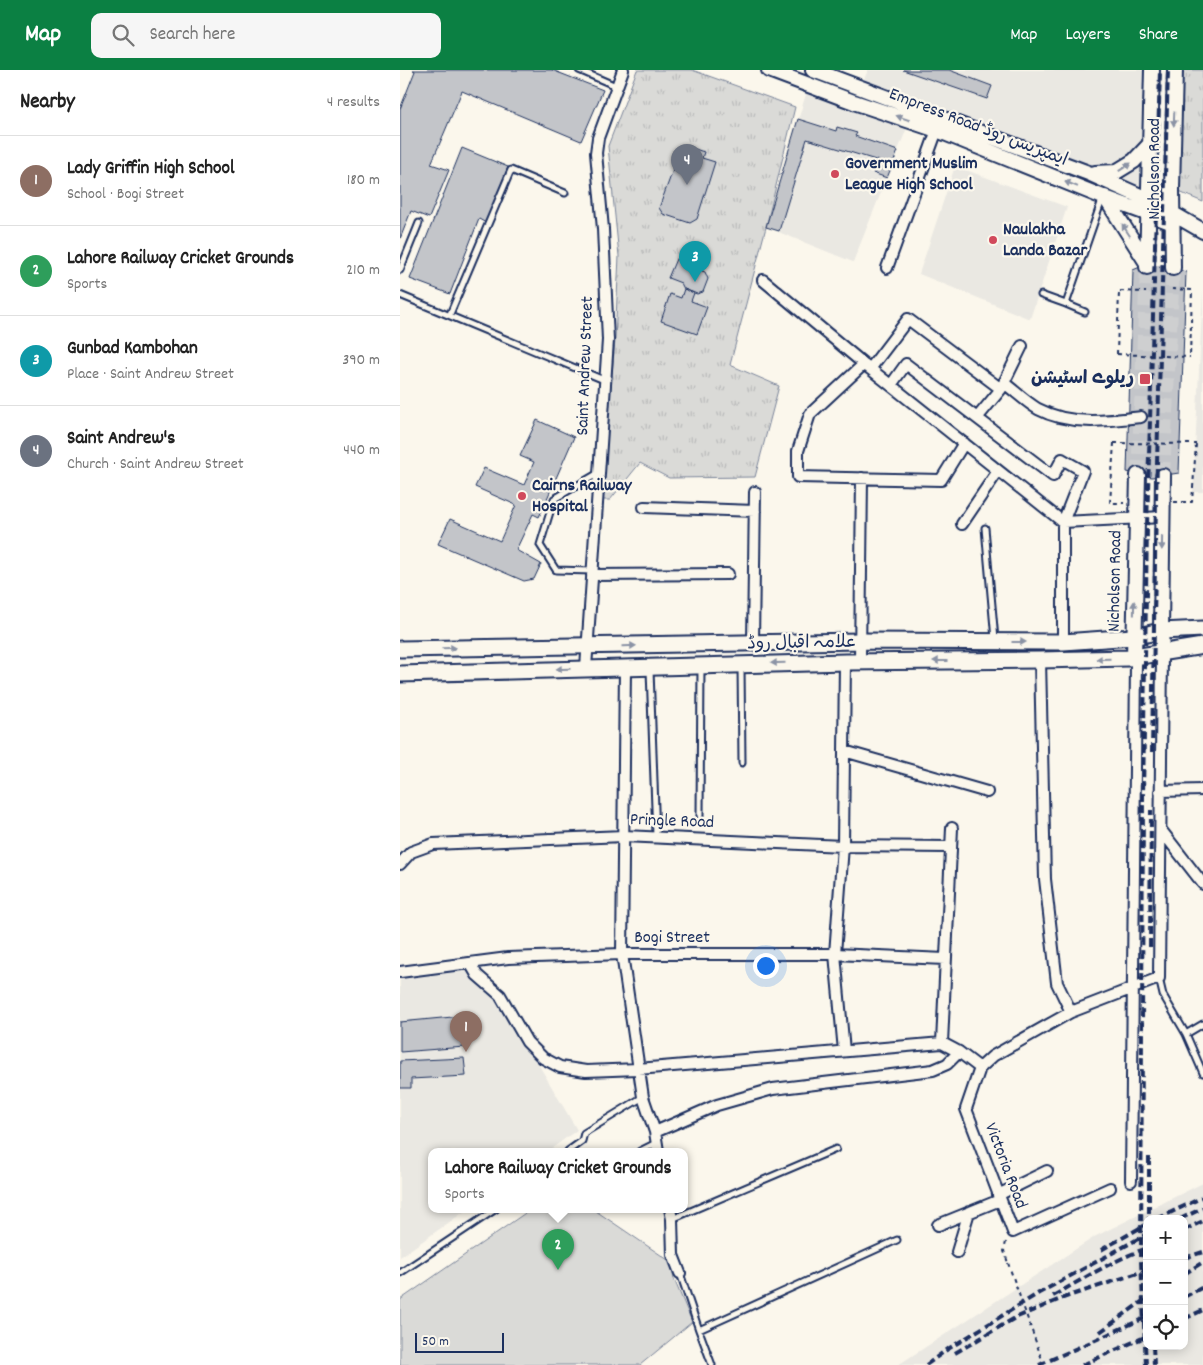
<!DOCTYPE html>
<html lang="en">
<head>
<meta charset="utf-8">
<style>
  body { margin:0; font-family:Dekko,"Playpen Sans Arabic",sans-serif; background:#f6f6f6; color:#222 }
  .controls { position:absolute; right:15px; bottom:15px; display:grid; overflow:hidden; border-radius:10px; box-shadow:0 2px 12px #0003 }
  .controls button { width:45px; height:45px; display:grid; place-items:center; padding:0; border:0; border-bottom:1px solid #e0e0e0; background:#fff; color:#222; font:25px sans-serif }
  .scale { position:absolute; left:15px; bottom:12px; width:89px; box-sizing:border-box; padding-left:5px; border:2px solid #1b2f5e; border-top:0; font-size:14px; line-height:18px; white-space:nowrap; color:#1b2f5e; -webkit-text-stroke:4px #fbf7ec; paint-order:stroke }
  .you { position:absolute; left:365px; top:895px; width:18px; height:18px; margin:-12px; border:4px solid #fff; border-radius:50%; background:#1a73e8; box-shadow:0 0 0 8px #1a73e833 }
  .badge { display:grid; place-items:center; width:32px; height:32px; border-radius:50%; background:#0b8043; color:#fff; font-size:16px; font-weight:700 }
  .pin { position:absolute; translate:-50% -41px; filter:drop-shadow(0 1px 2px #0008) }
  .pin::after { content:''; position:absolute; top:26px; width:18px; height:15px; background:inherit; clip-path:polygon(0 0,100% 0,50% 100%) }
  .popup { position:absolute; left:28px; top:1078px; width:260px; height:65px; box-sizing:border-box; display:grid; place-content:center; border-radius:10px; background:#fff; filter:drop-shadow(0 1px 4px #0005); font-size:16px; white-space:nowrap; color:#767676 }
  .popup b { font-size:19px; color:#222 }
  .popup::after { content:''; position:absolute; left:50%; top:100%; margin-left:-10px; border:10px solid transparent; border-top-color:#fff }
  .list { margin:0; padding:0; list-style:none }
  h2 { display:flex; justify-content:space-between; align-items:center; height:65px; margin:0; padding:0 20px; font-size:21px }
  h2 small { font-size:16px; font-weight:400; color:#767676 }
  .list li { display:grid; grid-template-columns:32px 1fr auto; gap:15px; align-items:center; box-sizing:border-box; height:90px; padding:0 20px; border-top:1px solid #e0e0e0 }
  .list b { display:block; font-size:19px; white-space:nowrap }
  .list p { margin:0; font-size:16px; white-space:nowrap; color:#767676 }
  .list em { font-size:16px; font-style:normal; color:#767676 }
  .icon { flex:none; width:28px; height:28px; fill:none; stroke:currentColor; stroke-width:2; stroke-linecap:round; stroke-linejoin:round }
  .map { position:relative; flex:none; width:803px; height:1295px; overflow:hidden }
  header { display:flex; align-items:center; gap:30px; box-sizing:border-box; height:70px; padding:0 25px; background:#0b8043; color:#fff }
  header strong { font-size:24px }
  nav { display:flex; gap:28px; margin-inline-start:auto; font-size:18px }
  .search { width:350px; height:45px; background:#f6f6f6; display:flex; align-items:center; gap:12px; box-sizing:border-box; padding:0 18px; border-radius:10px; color:#767676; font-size:19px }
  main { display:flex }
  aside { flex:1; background:#fff }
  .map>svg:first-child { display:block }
  .built { fill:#eae8e2; fill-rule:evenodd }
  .grass { fill:url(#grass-tufts); stroke:#7a849a }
  .garden { fill:#dadad7; stroke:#7a849a }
  .building { fill:#c3c5c9; stroke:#1b2f5e }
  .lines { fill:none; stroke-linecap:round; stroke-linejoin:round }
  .secondary-tunnel { stroke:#cecfd0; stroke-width:14; stroke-dasharray:14 7; stroke-linecap:butt }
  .lane-casing { stroke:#1b2f5e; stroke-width:9 }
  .street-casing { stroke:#1b2f5e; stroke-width:14 }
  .secondary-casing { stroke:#1b2f5e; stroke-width:18 }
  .primary-casing { stroke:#1b2f5e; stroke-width:19 }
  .path { stroke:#1b2f5e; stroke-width:2; stroke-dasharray:4 4; stroke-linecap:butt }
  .lane { stroke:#fbf7ec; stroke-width:5 }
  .street { stroke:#fbf7ec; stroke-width:10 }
  .secondary { stroke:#fbf7ec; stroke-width:14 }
  .primary { stroke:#fbf7ec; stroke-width:15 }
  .rail { stroke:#1b2f5e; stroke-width:4; stroke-dasharray:8 4; stroke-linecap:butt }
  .path-bridge { stroke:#1b2f5e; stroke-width:2; stroke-dasharray:4 4; stroke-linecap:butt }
  .oneway { fill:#8b93a5 }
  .poi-dot { fill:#d1495b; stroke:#fbf7ec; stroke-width:2 }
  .labels { text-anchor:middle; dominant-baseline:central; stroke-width:4.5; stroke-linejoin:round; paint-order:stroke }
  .street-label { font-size:18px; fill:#1b2f5e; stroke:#fbf7ec }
  .poi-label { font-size:18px; font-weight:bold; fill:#1b2f5e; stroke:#fbf7ec; text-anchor:start }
</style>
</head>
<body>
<header>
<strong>Map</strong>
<div class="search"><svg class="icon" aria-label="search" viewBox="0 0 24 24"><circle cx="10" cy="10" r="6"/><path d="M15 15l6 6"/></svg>Search here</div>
<nav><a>Map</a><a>Layers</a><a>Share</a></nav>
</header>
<main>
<aside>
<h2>Nearby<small>4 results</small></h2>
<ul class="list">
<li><span class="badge" style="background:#8d6e63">1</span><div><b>Lady Griffin High School</b><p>School · Bogi Street</p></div><em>180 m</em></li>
<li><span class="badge" style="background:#2e9e5b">2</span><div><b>Lahore Railway Cricket Grounds</b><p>Sports</p></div><em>210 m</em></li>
<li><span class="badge" style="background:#0f9aa8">3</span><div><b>Gunbad Kambohan</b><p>Place · Saint Andrew Street</p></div><em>390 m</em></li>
<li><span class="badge" style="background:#6b7280">4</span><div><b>Saint Andrew's</b><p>Church · Saint Andrew Street</p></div><em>440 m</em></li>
</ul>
</aside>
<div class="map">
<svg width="803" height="1295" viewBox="0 0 803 1295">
  <defs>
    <pattern id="grass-tufts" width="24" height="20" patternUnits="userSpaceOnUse" patternTransform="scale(1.25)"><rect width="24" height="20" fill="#dadad7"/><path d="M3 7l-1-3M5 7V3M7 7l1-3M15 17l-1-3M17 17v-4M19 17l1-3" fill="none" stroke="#babbbb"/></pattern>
  </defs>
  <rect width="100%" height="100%" fill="#fbf7ec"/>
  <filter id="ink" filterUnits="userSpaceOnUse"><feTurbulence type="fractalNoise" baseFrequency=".02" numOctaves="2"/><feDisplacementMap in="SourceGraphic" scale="10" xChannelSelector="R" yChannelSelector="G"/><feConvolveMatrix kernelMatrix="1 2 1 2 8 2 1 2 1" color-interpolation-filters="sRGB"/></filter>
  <g filter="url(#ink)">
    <!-- built -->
    <path class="built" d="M468,0H754L749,144L509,53L453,192L366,157L409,14L455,31Z
      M555,96L667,137L630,249L519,204Z
      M803,220V422H793Z
      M80,895L177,1060L148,1081H32V1139H68L0,1187V904Z
      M803,1113V1295H498L696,1166ZM747,1149H784V1276H747Z"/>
    <!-- grass -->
    <path class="grass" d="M237,0H292L395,37L366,157L330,295L379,316L355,407L269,408L240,393L210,430H201L215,270L219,186L208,76Z
      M775,0H803V132L772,119Z"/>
    <!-- garden -->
    <path class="garden" d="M131,1139H193L271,1192L274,1209L292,1252L240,1295H0V1230Z"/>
    <!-- building -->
    <path class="building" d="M13,0H152L203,20L181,71L62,21L31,94L49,100L29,148L11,141L0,169V39L15,1Z
      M503,0H549L592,16L587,29Z
      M398,49L436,61L437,57L457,63L455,66L498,81L487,108L473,103L479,91L407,69L379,161L366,157Z
      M62,78L108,97L86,153L79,149L50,224L10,209Z
      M295,79L304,82L302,88L315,92L297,149L290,153L263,144L259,138L280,81L293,86Z
      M299,182L308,186L302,201L305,202L308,209L303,222L297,224L284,219L281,213L268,208L276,189L291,195L293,198Z
      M764,196L786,202L779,403L752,407L727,402L733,200L740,197Z
      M284,219L294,223L291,231L307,237L297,264L261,251L270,224L281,228Z
      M137,350L174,367L139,447L133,444L116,480L141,494L134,509L124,511L38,474L50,449L100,471L116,435L75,417L84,398L124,415L134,392L120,386Z
      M63,946L65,977L0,982V952Z
      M64,988L66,1006L11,1009V1018H0V991Z"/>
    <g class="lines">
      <!-- secondary-tunnel -->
      <path class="secondary-tunnel" d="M738,405L747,197
        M763,406L773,198"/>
      <defs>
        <path id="lane" d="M179,0L216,16
          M0,200L19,153
          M0,225L204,310
          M641,225L666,234L703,127
          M666,234L685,242
          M50,244L111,100L165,123
          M585,458L595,569
          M192,501L156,500L140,475L154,429L197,404
          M341,596L342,693
          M250,600L256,766
          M300,746L301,597
          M759,908L763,925L786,964L803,954
          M786,964L803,1003
          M168,1081L182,1071L184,1063L243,1027
          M240,1081L256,1073
          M272,1149L436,1079
          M0,1203L96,1139
          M280,1203L299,1260L497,1170
          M299,1260L312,1295"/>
        <path id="street" d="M487,198L537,60
          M363,210L464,294L663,452L763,447
          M464,294L410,344L398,381V407L541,410L564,373
          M470,299L508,249L601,319
          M604,313C615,321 626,332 638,339C670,356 707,351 741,347
          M491,315L506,294L653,406L662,389L683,401L663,452V572
          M577,348L601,319L622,276
          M244,437L355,441
          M562,454L598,401
          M192,505L328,504
          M353,573L355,422
          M640,590L645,809L657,913L671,942
          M460,591L462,408
          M186,598L208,270L203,159L196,83L198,68L223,0
          M225,598L222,884L243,1027L255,1062L258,1081
          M444,681L587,722
          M760,721L803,720
          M552,758L542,973L559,982L580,998L593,986L671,942L759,908L762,582
          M761,760L803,814
          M0,794L11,782L33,774L224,766L443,776L550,777
          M70,893L77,905L100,925L127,972L143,988L160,997L186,1001L238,999L542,973
          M0,902L108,888L222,884H435L545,889
          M444,981L435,884L443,776L445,592
          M580,998L566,1039L613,1162L710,1118
          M255,1062L317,1035L373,1019L533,1000L547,994L559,982
          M731,1111L736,593L734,587
          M598,1125L647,1101
          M270,1139L272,1149L273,1185L280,1203
          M538,1155L600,1130
          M557,1182L569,1142"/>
        <path id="secondary" d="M369,0L454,32L537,60L703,127L773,153
          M413,0L691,104L749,130L803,161
          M695,103L716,102L734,91L751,73
          M705,127L747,193
          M747,197L752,0
          M773,198L772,119L775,0
          M762,582L761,561L763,406
          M734,587L738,405"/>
        <path id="primary" d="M0,579L460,571L663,572L733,567L761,561L803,559
          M0,604L445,592L640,590L728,588L803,576"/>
      </defs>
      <!-- lane casing -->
      <use href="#lane" class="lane-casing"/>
      <!-- street casing -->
      <use href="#street" class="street-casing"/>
      <!-- secondary casing -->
      <use href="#secondary" class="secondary-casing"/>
      <!-- primary casing -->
      <use href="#primary" class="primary-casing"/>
      <!-- path -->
      <path class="path" d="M772,219L792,220L790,287
        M717,284L719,221L746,222
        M714,373L710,433H724
        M774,432H792L796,374
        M606,1172L604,1181L608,1193"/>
      <!-- lane -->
      <use href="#lane" class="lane"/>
      <!-- street -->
      <use href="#street" class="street"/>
      <!-- secondary -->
      <use href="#secondary" class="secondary"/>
      <!-- primary -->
      <use href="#primary" class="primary"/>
      <!-- rail -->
      <path class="rail" d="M752,682L756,429L768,0
        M750,877L751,740
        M749,1087V1149
        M757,1149L803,1127
        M780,1149L803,1138
        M784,1160L803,1151
        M701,1180L747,1154
        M784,1188L803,1182
        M784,1204L803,1192
        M653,1226C684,1208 714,1190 747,1178
        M784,1227L803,1217
        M784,1249L803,1240
        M700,1262L747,1228
        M753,1276L754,1295
        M555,1283L615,1248L663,1228L747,1200
        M526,1295L548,1279L639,1223L747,1164
        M639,1295L747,1247
        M682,1295L747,1266
        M746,1295L741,1191L743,727L747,456L760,0"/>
      <!-- path-bridge -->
      <path class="path-bridge" d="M717,284L790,287
        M714,373L796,374
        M608,1193L644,1295"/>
    </g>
    <!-- one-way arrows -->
    <defs><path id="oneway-solid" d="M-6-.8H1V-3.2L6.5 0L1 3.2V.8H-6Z" transform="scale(1.25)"/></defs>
    <g class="oneway">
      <use href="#oneway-solid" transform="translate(503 48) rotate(-161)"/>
      <use href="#oneway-solid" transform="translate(774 49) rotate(92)"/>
      <use href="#oneway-solid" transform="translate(725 97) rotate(-33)"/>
      <use href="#oneway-solid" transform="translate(671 114) rotate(-158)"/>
      <use href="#oneway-solid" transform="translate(726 160) rotate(-123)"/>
      <use href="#oneway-solid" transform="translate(762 473) rotate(91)"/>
      <use href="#oneway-solid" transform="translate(734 538) rotate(-89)"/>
      <use href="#oneway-solid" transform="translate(619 572)"/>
      <use href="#oneway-solid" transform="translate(229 576) rotate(-1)"/>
      <use href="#oneway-solid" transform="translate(49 578) rotate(-1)"/>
      <use href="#oneway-solid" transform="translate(703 589) rotate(178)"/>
      <use href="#oneway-solid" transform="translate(540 591) rotate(180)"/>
      <use href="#oneway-solid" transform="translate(378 593) rotate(178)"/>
      <use href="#oneway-solid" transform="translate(163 599) rotate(178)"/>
    </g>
  </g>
  <!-- markers -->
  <g class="poi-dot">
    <circle cx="435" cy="104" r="5"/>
    <circle cx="593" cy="170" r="5"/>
    <rect x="739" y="303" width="12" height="12" rx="2.5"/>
    <circle cx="122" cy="426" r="5"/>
  </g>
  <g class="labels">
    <!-- street labels -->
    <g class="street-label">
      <text transform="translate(578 58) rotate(21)">Empress Road ایمپریس روڈ</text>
      <text transform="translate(755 99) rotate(-90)">Nicholson Road</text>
      <text transform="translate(186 296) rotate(-88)">Saint Andrew Street</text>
      <text transform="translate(716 511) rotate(-89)">Nicholson Road</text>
      <text transform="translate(402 574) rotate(-1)">علامہ اقبال روڈ</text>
      <text transform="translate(272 752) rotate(2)">Pringle Road</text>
      <text x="272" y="868">Bogi Street</text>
      <text transform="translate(605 1096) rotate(69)">Victoria Road</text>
    </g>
    <!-- poi labels -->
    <g class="poi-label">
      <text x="445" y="94">Government Muslim<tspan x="445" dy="21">League High School</tspan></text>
      <text x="603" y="160">Naulakha<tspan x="603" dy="21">Landa Bazar</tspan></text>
      <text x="734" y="309" text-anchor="end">ریلوے اسٹیشن</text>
      <text x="132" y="416">Cairns Railway<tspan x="132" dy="21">Hospital</tspan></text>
    </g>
  </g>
</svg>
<div class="controls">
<button>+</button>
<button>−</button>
<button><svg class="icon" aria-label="locate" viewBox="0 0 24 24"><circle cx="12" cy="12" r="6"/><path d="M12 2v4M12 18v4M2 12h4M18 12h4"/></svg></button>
</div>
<div class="scale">50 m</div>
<div class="you"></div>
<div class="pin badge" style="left:66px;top:982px;background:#8d6e63">1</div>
<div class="pin badge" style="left:158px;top:1200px;background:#2e9e5b">2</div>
<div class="popup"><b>Lahore Railway Cricket Grounds</b>Sports</div>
<div class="pin badge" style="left:295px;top:212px;background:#0f9aa8">3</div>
<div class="pin badge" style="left:287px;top:115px;background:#6b7280">4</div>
</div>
</main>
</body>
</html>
